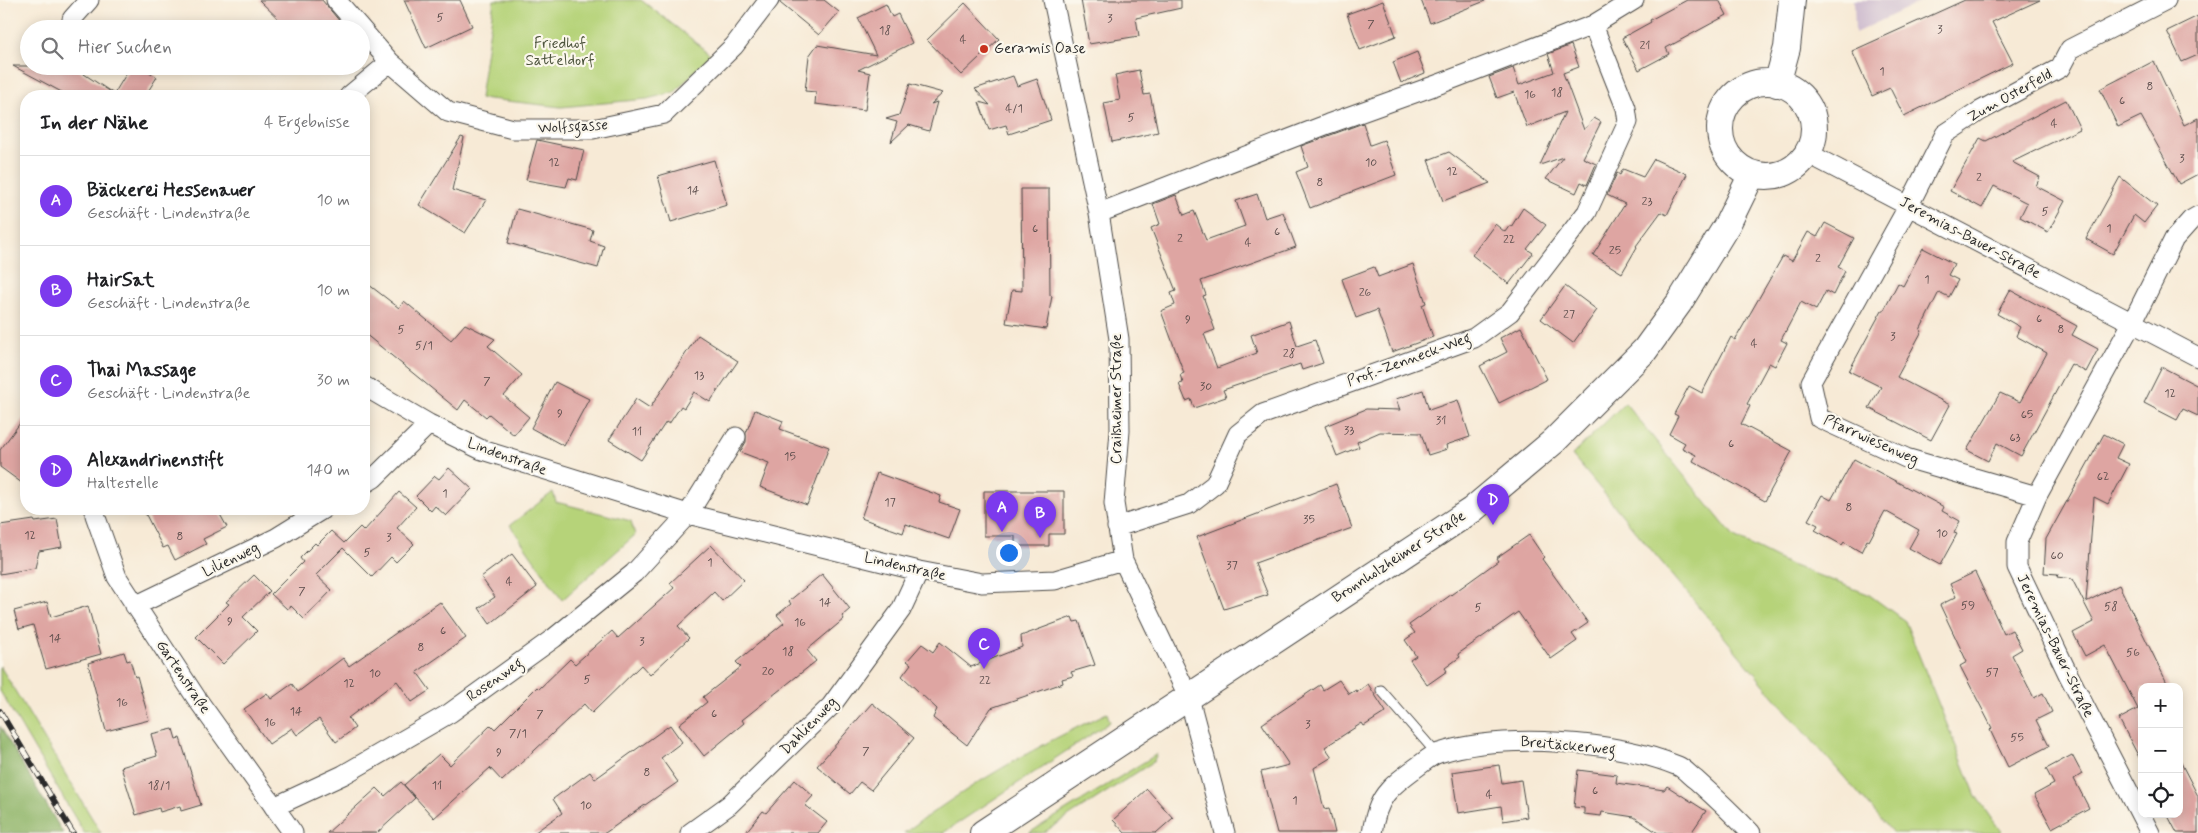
<!DOCTYPE html>
<html lang="de">
<head>
<meta charset="utf-8">
<style>
  body { margin:0; font-family:Mynerve,sans-serif; background:#f2f2f2; color:#202124 }
  .controls { position:absolute; right:15px; bottom:15px; display:grid; overflow:hidden; border-radius:10px; box-shadow:0 2px 12px #0003 }
  .controls button { width:45px; height:45px; display:grid; place-items:center; padding:0; border:0; border-bottom:1px solid #e0e0e0; background:#fff; color:#202124; font:25px sans-serif }
  .you { position:absolute; left:1008px; top:552px; width:18px; height:18px; margin:-12px; border:4px solid #fff; border-radius:50%; background:#1a73e8; box-shadow:0 0 0 8px #1a73e833 }
  .badge { display:grid; place-items:center; width:32px; height:32px; border-radius:50%; background:#7c3aed; color:#fff; font-size:16px; font-weight:700 }
  .pin { position:absolute; translate:-50% -41px; filter:drop-shadow(0 1px 2px #0008) }
  .pin::after { content:''; position:absolute; top:26px; width:18px; height:15px; background:inherit; clip-path:polygon(0 0,100% 0,50% 100%) }
  .list { margin:0; padding:0; list-style:none }
  h2 { display:flex; justify-content:space-between; align-items:center; height:65px; margin:0; padding:0 20px; font-size:21px }
  h2 small { font-size:16px; font-weight:400; color:#757577 }
  .list li { display:grid; grid-template-columns:32px 1fr auto; gap:15px; align-items:center; box-sizing:border-box; height:90px; padding:0 20px; border-top:1px solid #e0e0e0 }
  .list b { display:block; font-size:19px; white-space:nowrap }
  .list p { margin:0; font-size:16px; white-space:nowrap; color:#757577 }
  .list em { font-size:16px; font-style:normal; color:#757577 }
  .icon { flex:none; width:28px; height:28px; fill:none; stroke:currentColor; stroke-width:2; stroke-linecap:round; stroke-linejoin:round }
  .map { position:relative; flex:none; width:2198px; height:833px; overflow:hidden }
  .search { position:absolute; background:#fff; box-shadow:0 2px 12px #0003; left:20px; top:20px; width:350px; height:55px; display:flex; align-items:center; gap:12px; box-sizing:border-box; padding:0 18px; border-radius:28px; color:#757577; font-size:19px }
  .panel { position:absolute; background:#fff; box-shadow:0 2px 12px #0003; left:20px; top:90px; width:350px; height:425px; border-radius:20px }
  .map>svg:first-child { display:block }
  .industrial { fill:#cfbdcf }
  .green { fill:#b6d379; stroke:#707f52 }
  .forest { fill:#90b569; stroke:#5e704a }
  .building { fill:#dea5a2 }
  .lines { fill:none; stroke-linecap:round; stroke-linejoin:round }
  .lane-casing { stroke:#4a4845; stroke-width:11 }
  .street-casing { stroke:#4a4845; stroke-width:21 }
  .secondary-casing { stroke:#4a4845; stroke-width:28 }
  .lane { stroke:#fff; stroke-width:9 }
  .street { stroke:#fff; stroke-width:19 }
  .secondary { stroke:#fff; stroke-width:26 }
  .rail-casing { stroke:#2b2b2b; stroke-width:5.5 }
  .rail { stroke:#fbf7ec; stroke-width:4; stroke-dasharray:11; stroke-linecap:butt }
  .poi-dot { fill:#c8321e; stroke:#fbf7ec; stroke-width:2 }
  .labels { text-anchor:middle; dominant-baseline:central; stroke-width:4.5; stroke-linejoin:round; paint-order:stroke }
  .number-label { font-size:12px; fill:#584a49 }
  .park-label { font-size:15px; fill:#4e553e; stroke:#fbf7ec }
  .poi-label { font-size:15px; fill:#2b2b2b; stroke:#fbf7ec; text-anchor:start }
  .street-label { font-size:15px; fill:#2b2b2b; stroke:#fbf7ec }
</style>
</head>
<body>
<div class="map">
<svg width="2198" height="833" viewBox="0 0 2198 833">
  <rect width="100%" height="100%" fill="#fbf7ec"/>
  <filter id="ink" filterUnits="userSpaceOnUse"><feTurbulence type="fractalNoise" baseFrequency=".02" numOctaves="2"/><feDisplacementMap in="SourceGraphic" scale="10" xChannelSelector="R" yChannelSelector="G"/><feConvolveMatrix kernelMatrix="1 2 1 2 8 2 1 2 1" color-interpolation-filters="sRGB"/></filter>
  <filter id="wash" filterUnits="userSpaceOnUse"><feTurbulence type="fractalNoise" baseFrequency=".0096" numOctaves="4" result="noise"/><feDisplacementMap in="SourceGraphic" scale="20" xChannelSelector="R" yChannelSelector="G"/><feGaussianBlur stdDeviation="1.12" result="paint"/><feColorMatrix in="noise" values="0 0 0 0 0 0 0 0 0 0 0 0 0 0 0 0 0 1.4 0 .05"/><feComposite in="paint" operator="in"/></filter>
  <g filter="url(#wash)">
    <rect width="100%" height="100%" fill="#f7ead6"/>
    <!-- industrial -->
    <path class="industrial" d="M1854,0H1924L1855,33Z"/>
    <!-- green -->
    <path class="green" d="M494,0H641L711,54L675,92L647,99L561,107L480,98Z
      M1625,403L1734,537L1788,564L1868,594L1905,621L1976,796L2002,833H1893L1776,699L1572,455Z
      M553,492L556,502L631,521L635,535L562,600L510,525Z
      M0,666L101,833H84L0,691Z
      M1107,713L1110,722L943,833H904C967,786 1036,746 1107,713Z
      M1157,754L1153,762L1043,833H1029Z"/>
    <!-- forest -->
    <path class="forest" d="M0,726L63,833H0Z"/>
    <g id="blocks">
      <!-- building -->
      <path class="building" d="M259,0H322L346,29H289Z
        M404,0H460L472,26L426,48Z
        M780,0H824L839,12L819,35L780,3Z
        M1081,0H1181V8L1136,18L1139,36L1089,44Z
        M1421,0H1485V1L1430,23Z
        M1687,0H1719L1727,15L1666,48L1669,54L1639,70L1622,38L1651,22L1650,20Z
        M1965,0H2040L1992,22L2013,63L1904,116L1890,88L1872,96L1852,51Z
        M1383,1L1396,36L1360,50L1347,14Z
        M965,3L999,39L961,75L927,40Z
        M886,4L892,17L898,14L912,43L858,70L870,73L865,110L815,104L816,92L805,91L809,56L817,45L876,55L858,18Z
        M2198,16V55L2182,62L2167,31Z
        M1571,45L1579,67L1563,73L1584,130L1594,118L1601,122L1583,158L1596,164L1587,185L1581,182L1576,193L1546,179L1563,157L1540,165L1565,112L1527,127L1514,92L1497,98L1489,77L1513,68L1519,85L1554,72L1548,54Z
        M1417,52L1425,73L1401,83L1393,62Z
        M2154,61L2184,125L2198,118V174L2179,184L2141,116L2118,127L2100,89Z
        M13,66H72L114,94L131,66H140L157,77L145,96H69Z
        M1139,70L1144,95L1150,94L1158,132L1112,142L1104,103L1120,100L1115,75Z
        M1013,76L1017,86L1037,79L1051,120L1009,134L1006,125L989,130L979,102L990,105L975,89Z
        M910,84L943,93L931,104L937,102L929,131L909,125L891,142L897,122L886,119L899,115Z
        M2066,100L2080,129L2012,162L2040,177L2036,186L2065,201L2048,232L2020,217L2027,203L1994,186L1982,208L1950,191L1980,138L1986,141Z
        M1363,123L1370,145L1384,140L1396,175L1310,208L1296,172L1308,167L1301,146Z
        M461,137L464,138L452,190L486,200L465,233L419,205Z
        M537,140L584,150L577,180L569,178L566,187L526,180Z
        M1449,152L1490,183L1443,201L1428,160Z
        M1654,159L1687,174L1667,215L1661,212L1636,246L1637,247L1622,273L1593,255L1625,204L1607,195L1617,173L1620,175L1623,169L1643,177Z
        M714,160L727,205L671,222L658,176Z
        M2120,177L2157,206L2144,223L2134,215L2113,254L2086,239Z
        M1021,189H1049L1050,295L1052,296L1046,329L1006,323L1012,290L1022,291Z
        M1257,194L1265,218L1283,212L1296,247L1201,281L1206,295L1203,296L1215,330L1204,334L1217,368L1257,353L1251,335L1289,321L1297,346L1315,340L1323,363L1302,370L1300,364L1223,390L1226,397L1194,408L1191,399L1186,401L1179,384L1183,383L1180,375L1184,373L1161,311L1175,305L1171,293L1176,291L1151,228L1160,224L1153,204L1176,195L1184,215L1194,211L1206,240L1245,226L1236,201Z
        M1523,208L1546,225L1527,249L1533,253L1509,284L1472,255L1495,224L1505,232L1510,225L1511,227Z
        M517,209L593,230L590,241L604,246L598,268L508,243Z
        M1825,223L1854,238L1838,267L1845,271L1833,295L1826,291L1816,310L1801,302L1781,340L1787,343L1775,366L1769,363L1747,404L1750,406L1741,424L1792,451L1765,501L1693,461L1696,455L1682,448L1685,443L1669,434L1678,416L1674,414L1689,386L1702,393L1731,337L1735,340L1783,256L1792,261L1808,232L1817,237Z
        M1923,248L1954,264L1948,275L1958,280L1949,297L1939,292L1920,330L1922,331L1897,377L1950,405L1931,440L1869,408L1881,387L1849,371L1882,310H1884L1898,283L1903,286Z
        M1413,264L1426,303L1422,305L1433,337L1392,352L1377,310L1356,318L1342,279L1374,267L1378,277Z
        M364,281L399,308L404,301L451,340L465,324L495,339L488,346L522,375L504,396L529,417L514,435L489,414L486,417L465,400L458,410L364,333Z
        M1565,286L1597,310L1573,343L1541,319Z
        M2010,290L2077,326L2072,335L2098,349L2086,372L2071,364L2021,456L1997,443L1988,461L1967,450L1977,433L2000,393L2020,402L2047,353L2016,336L2020,327L1997,314Z
        M1521,327L1547,379L1499,403L1480,366L1507,352L1500,338Z
        M698,335L738,361L710,402L694,392L684,408L681,406L669,424L666,422L641,460L609,440L636,399L650,408Z
        M2162,367L2198,386V416L2183,409L2177,420L2144,403Z
        M555,382L589,399L564,446L531,428Z
        M1423,390L1429,410L1458,400L1470,437L1446,445L1447,449L1428,455L1421,433L1380,432L1357,442L1359,447L1337,456L1325,426L1366,409L1400,410L1396,399Z
        M755,410L783,421L780,429L829,447L807,505L760,487L769,463L740,452L746,442V433Z
        M26,415V486L0,467V450Z
        M2104,434L2123,444L2116,458L2129,464L2108,504L2094,497L2086,602L2119,585L2169,687H2142V763L2119,719L2138,709L2105,645L2085,656L2073,633L2094,622L2072,579L2057,577L2058,574L2044,573L2046,539Z
        M1854,459L1944,507L1942,511L1960,521L1954,533L1957,534L1940,565L1909,548L1919,530L1885,511L1869,541L1867,540L1861,552L1844,542L1842,545L1815,530L1818,525L1808,520L1822,495L1831,500Z
        M449,468L472,489L446,516L435,506L431,511L416,496L435,476L439,479Z
        M877,473L941,496L939,502L960,509L949,539L906,524L903,533L861,518Z
        M1336,484L1352,528L1255,563L1268,595L1224,609L1197,537Z
        M984,491H1064V534H1049V546H1015V536H984Z
        M399,492L416,507L397,528L414,544L396,562L391,557L372,577L343,548L316,575L332,590L304,619L291,606L287,609L271,594L303,562L300,558L315,543L317,545L331,531L344,543L360,527L364,531Z
        M143,509H217L227,527L203,539L206,544L175,560L168,546L163,548Z
        M57,519L62,547L39,551L35,568L0,574V525L34,520L35,522Z
        M1529,535L1544,557L1542,559L1588,623L1572,634L1577,641L1551,659L1518,612L1458,654L1460,657L1445,668L1447,671L1427,685L1410,660L1416,656L1405,640L1415,633L1409,625L1498,561L1496,558Z
        M711,545L744,580L722,601L714,592L678,626L689,638L650,675L641,665L592,713L584,704L502,781L490,768L434,818L404,785L439,754L450,765L491,725L495,729L537,687L539,689L570,659L575,664L612,631L618,638L674,588L670,583Z
        M512,554L537,587L490,624L479,608L495,597L481,577Z
        M1975,572L2004,634L2012,630L2022,649L2012,655L2034,698L2043,693L2052,712L2036,720L2049,746L2008,767L1990,730L1992,728L1960,666L1967,662L1940,605L1956,597L1950,584Z
        M822,574L850,609L842,616L844,619L807,650L816,661L742,720L744,723L704,756L679,724L707,702L703,697L741,667L736,662L784,623L777,615L791,604L789,601Z
        M254,575L270,591L243,617L257,631L223,664L196,637L229,604L226,602Z
        M47,602L51,617L88,606L101,654L46,669L33,625L19,629L14,611Z
        M440,602L466,638L417,672L430,690L412,702L397,681L348,718L355,728L336,742L319,719L297,735L292,728L269,744L244,709L267,693L271,699L292,684L298,692L343,658L349,666Z
        M1072,617L1074,622L1079,621L1095,665L1071,672L1073,676L1062,679L1063,683L991,708L967,745L933,718L937,709L902,676L911,664L907,661L922,644L933,652L940,642L971,667L1022,647L1021,636Z
        M124,652L127,661L130,660L135,677L137,676L149,720L106,731L88,663Z
        M1339,680L1349,694L1356,690L1357,692L1368,684L1386,712L1364,726L1362,723L1325,747L1332,757L1314,768L1324,809L1329,808L1335,833H1277L1261,772L1289,765L1262,724L1320,685L1323,690Z
        M872,703L914,738L871,790L860,782L850,794L817,766Z
        M670,725L682,742L661,758L678,782L605,833H534L562,813L553,799L590,772L595,779Z
        M173,729L176,739L180,738L201,805L181,811L180,806L160,812L159,808L136,815L121,767L157,756L151,734Z
        M2072,755L2082,774L2074,779L2089,808L2052,828L2034,795L2054,784L2046,769Z
        M2179,759L2198,796V833H2177L2167,814H2179Z
        M1499,765L1502,783L1521,780L1527,817L1503,821L1501,806L1458,813L1452,772Z
        M1578,770L1617,775L1616,783L1664,790L1667,786L1706,811L1691,833H1658L1634,817L1602,812L1601,816L1584,814V808L1574,807Z
        M795,780L813,796L805,805L827,822L818,833H745L763,811L766,813Z
        M401,782L415,798L377,833H327L377,788L385,796Z
        M1147,789L1173,818L1156,833H1125L1113,820Z"/>
    </g>
  </g>
  <g filter="url(#ink)">
    <use href="#blocks" fill-opacity="0" stroke="#4a4845" stroke-width="1"/>
    <g class="lines">
      <defs>
        <path id="lane" d="M1381,690L1436,753"/>
        <path id="street" d="M336,0L390,62L448,112L513,129H593L664,114L734,46L769,0
          M1053,0L1099,213L1119,339L1120,431L1114,503L1123,560L1189,698L1225,833
          M72,19L89,0
          M349,96L390,62
          M1807,153L2198,357
          M1099,213L1328,124L1442,83L1593,25L1634,0
          M364,386L429,424L482,450L688,514L919,571L982,583L1055,580L1123,560
          M364,484L374,478L429,424
          M2037,496L1906,458L1819,418L1811,382L1909,205L1945,134L1980,111L2060,68L2070,49L2166,0
          M97,509L95,515L117,577L197,699L293,833
          M1117,527L1189,504L1215,484L1238,434L1263,414L1474,338L1510,312L1587,212L1628,122L1626,108L1593,25
          M135,606L276,538L323,509
          M274,807L343,775L450,713L554,638L634,573L688,514L736,437
          M690,833L729,805L831,706L901,610L919,571
          M1372,833C1377,797 1388,788 1417,767C1423,763 1431,755 1439,753C1504,733 1615,740 1678,766C1685,769 1690,776 1696,780C1715,797 1733,814 1751,833
          M2150,833L2068,674L2017,567V542L2037,496L2132,323L2174,239L2191,220L2198,216"/>
        <path id="secondary" d="M1720 129a47 47 0 1 1 94 0a47 47 0 1 1-94 0Z
          M1777,84L1787,48L1792,0
          M983,833L1472,510L1553,442L1645,350L1679,303L1727,225L1752,174"/>
      </defs>
      <!-- lane casing -->
      <use href="#lane" class="lane-casing"/>
      <!-- street casing -->
      <use href="#street" class="street-casing"/>
      <!-- secondary casing -->
      <use href="#secondary" class="secondary-casing"/>
      <!-- lane -->
      <use href="#lane" class="lane"/>
      <!-- street -->
      <use href="#street" class="street"/>
      <!-- secondary -->
      <use href="#secondary" class="secondary"/>
      <defs>
        <path id="rail" d="M0,711L73,833"/>
      </defs>
      <!-- rail casing -->
      <use href="#rail" class="rail-casing"/>
      <!-- rail -->
      <use href="#rail" class="rail"/>
    </g>
  </g>
  <!-- markers -->
  <circle class="poi-dot" cx="984" cy="49" r="5"/>
  <g class="labels">
    <!-- number labels -->
    <g class="number-label">
      <text x="440" y="18">5</text>
      <text x="1110" y="19">3</text>
      <text x="1371" y="25">7</text>
      <text x="1940" y="30">3</text>
      <text x="885" y="31">18</text>
      <text x="963" y="40">4</text>
      <text x="1645" y="46">21</text>
      <text x="1882" y="72">1</text>
      <text x="2150" y="87">8</text>
      <text x="1557" y="93">18</text>
      <text x="1530" y="95">16</text>
      <text x="2122" y="101">6</text>
      <text x="1014" y="109">4/1</text>
      <text x="1131" y="118">5</text>
      <text x="2054" y="124">4</text>
      <text x="2182" y="159">3</text>
      <text x="554" y="163">12</text>
      <text x="1371" y="163">10</text>
      <text x="1452" y="172">12</text>
      <text x="1979" y="178">2</text>
      <text x="1320" y="183">8</text>
      <text x="693" y="191">14</text>
      <text x="1647" y="202">23</text>
      <text x="2045" y="212">5</text>
      <text x="1035" y="229">6</text>
      <text x="2109" y="229">1</text>
      <text x="1277" y="232">6</text>
      <text x="1180" y="239">2</text>
      <text x="1509" y="240">22</text>
      <text x="1248" y="243">4</text>
      <text x="1615" y="251">25</text>
      <text x="1818" y="259">2</text>
      <text x="1927" y="280">1</text>
      <text x="1365" y="293">26</text>
      <text x="1569" y="315">27</text>
      <text x="2039" y="319">6</text>
      <text x="1188" y="320">9</text>
      <text x="401" y="330">5</text>
      <text x="2061" y="330">8</text>
      <text x="1893" y="337">3</text>
      <text x="1754" y="344">4</text>
      <text x="424" y="346">5/1</text>
      <text x="1289" y="354">28</text>
      <text x="699" y="376">13</text>
      <text x="487" y="382">7</text>
      <text x="1206" y="387">30</text>
      <text x="2170" y="394">12</text>
      <text x="560" y="414">9</text>
      <text x="2027" y="415">65</text>
      <text x="1441" y="421">31</text>
      <text x="1349" y="431">33</text>
      <text x="637" y="432">11</text>
      <text x="2015" y="438">63</text>
      <text x="1731" y="444">6</text>
      <text x="790" y="457">15</text>
      <text x="2103" y="477">62</text>
      <text x="445" y="494">1</text>
      <text x="890" y="503">17</text>
      <text x="1849" y="508">8</text>
      <text x="1309" y="520">35</text>
      <text x="1942" y="534">10</text>
      <text x="30" y="536">12</text>
      <text x="180" y="537">8</text>
      <text x="389" y="538">3</text>
      <text x="367" y="553">5</text>
      <text x="2057" y="556">60</text>
      <text x="710" y="563">1</text>
      <text x="1232" y="566">37</text>
      <text x="509" y="582">4</text>
      <text x="302" y="592">7</text>
      <text x="825" y="603">14</text>
      <text x="1968" y="606">59</text>
      <text x="2111" y="607">58</text>
      <text x="1478" y="608">5</text>
      <text x="230" y="622">9</text>
      <text x="800" y="623">16</text>
      <text x="443" y="631">6</text>
      <text x="55" y="639">14</text>
      <text x="642" y="642">3</text>
      <text x="421" y="648">8</text>
      <text x="788" y="652">18</text>
      <text x="2133" y="653">56</text>
      <text x="768" y="672">20</text>
      <text x="1992" y="673">57</text>
      <text x="375" y="674">10</text>
      <text x="587" y="680">5</text>
      <text x="985" y="681">22</text>
      <text x="349" y="684">12</text>
      <text x="122" y="703">16</text>
      <text x="296" y="712">14</text>
      <text x="714" y="714">6</text>
      <text x="540" y="715">7</text>
      <text x="270" y="723">16</text>
      <text x="1308" y="725">3</text>
      <text x="518" y="734">7/1</text>
      <text x="2017" y="738">55</text>
      <text x="866" y="752">7</text>
      <text x="499" y="753">9</text>
      <text x="647" y="773">8</text>
      <text x="159" y="786">18/1</text>
      <text x="437" y="786">11</text>
      <text x="1595" y="791">6</text>
      <text x="1489" y="795">4</text>
      <text x="1295" y="801">1</text>
      <text x="586" y="806">10</text>
    </g>
    <!-- park labels -->
    <g class="park-label">
      <text x="560" y="44">Friedhof<tspan x="560" dy="17">Satteldorf</tspan></text>
    </g>
    <!-- poi labels -->
    <g class="poi-label">
      <text x="994" y="49">Geramis Oase</text>
    </g>
    <!-- street labels -->
    <g class="street-label">
      <text transform="translate(2010 96) rotate(-29)">Zum Osterfeld</text>
      <text transform="translate(573 127) rotate(-3)">Wolfsgasse</text>
      <text transform="translate(1970 238) rotate(28)">Jeremias-Bauer-Straße</text>
      <text transform="translate(1409 360) rotate(-20)">Prof.-Zenneck-Weg</text>
      <text transform="translate(1117 399) rotate(-90)">Crailsheimer Straße</text>
      <text transform="translate(1871 440) rotate(24)">Pfarrwiesenweg</text>
      <text transform="translate(507 457) rotate(20)">Lindenstraße</text>
      <text transform="translate(1399 557) rotate(-33)">Bronnholzheimer Straße</text>
      <text transform="translate(231 560) rotate(-26)">Lilienweg</text>
      <text transform="translate(905 567) rotate(13)">Lindenstraße</text>
      <text transform="translate(2055 646) rotate(64)">Jeremias-Bauer-Straße</text>
      <text transform="translate(183 677) rotate(56)">Gartenstraße</text>
      <text transform="translate(495 680) rotate(-35)">Rosenweg</text>
      <text transform="translate(809 726) rotate(-46)">Dahlienweg</text>
      <text transform="translate(1568 746) rotate(5)">Breitäckerweg</text>
    </g>
  </g>
</svg>
<div class="controls">
<button>+</button>
<button>−</button>
<button><svg class="icon" aria-label="locate" viewBox="0 0 24 24"><circle cx="12" cy="12" r="6"/><path d="M12 2v4M12 18v4M2 12h4M18 12h4"/></svg></button>
</div>
<div class="you"></div>
<div class="pin badge" style="left:1002px;top:532px">A</div>
<div class="pin badge" style="left:1040px;top:538px">B</div>
<div class="pin badge" style="left:984px;top:669px">C</div>
<div class="pin badge" style="left:1493px;top:525px">D</div>
<div class="search"><svg class="icon" aria-label="search" viewBox="0 0 24 24"><circle cx="10" cy="10" r="6"/><path d="M15 15l6 6"/></svg>Hier suchen</div>
<section class="panel">
<h2>In der Nähe<small>4 Ergebnisse</small></h2>
<ul class="list">
<li><span class="badge">A</span><div><b>Bäckerei Hessenauer</b><p>Geschäft · Lindenstraße</p></div><em>10 m</em></li>
<li><span class="badge">B</span><div><b>HairSat</b><p>Geschäft · Lindenstraße</p></div><em>10 m</em></li>
<li><span class="badge">C</span><div><b>Thai Massage</b><p>Geschäft · Lindenstraße</p></div><em>30 m</em></li>
<li><span class="badge">D</span><div><b>Alexandrinenstift</b><p>Haltestelle</p></div><em>140 m</em></li>
</ul>
</section>
</div>
</body>
</html>
